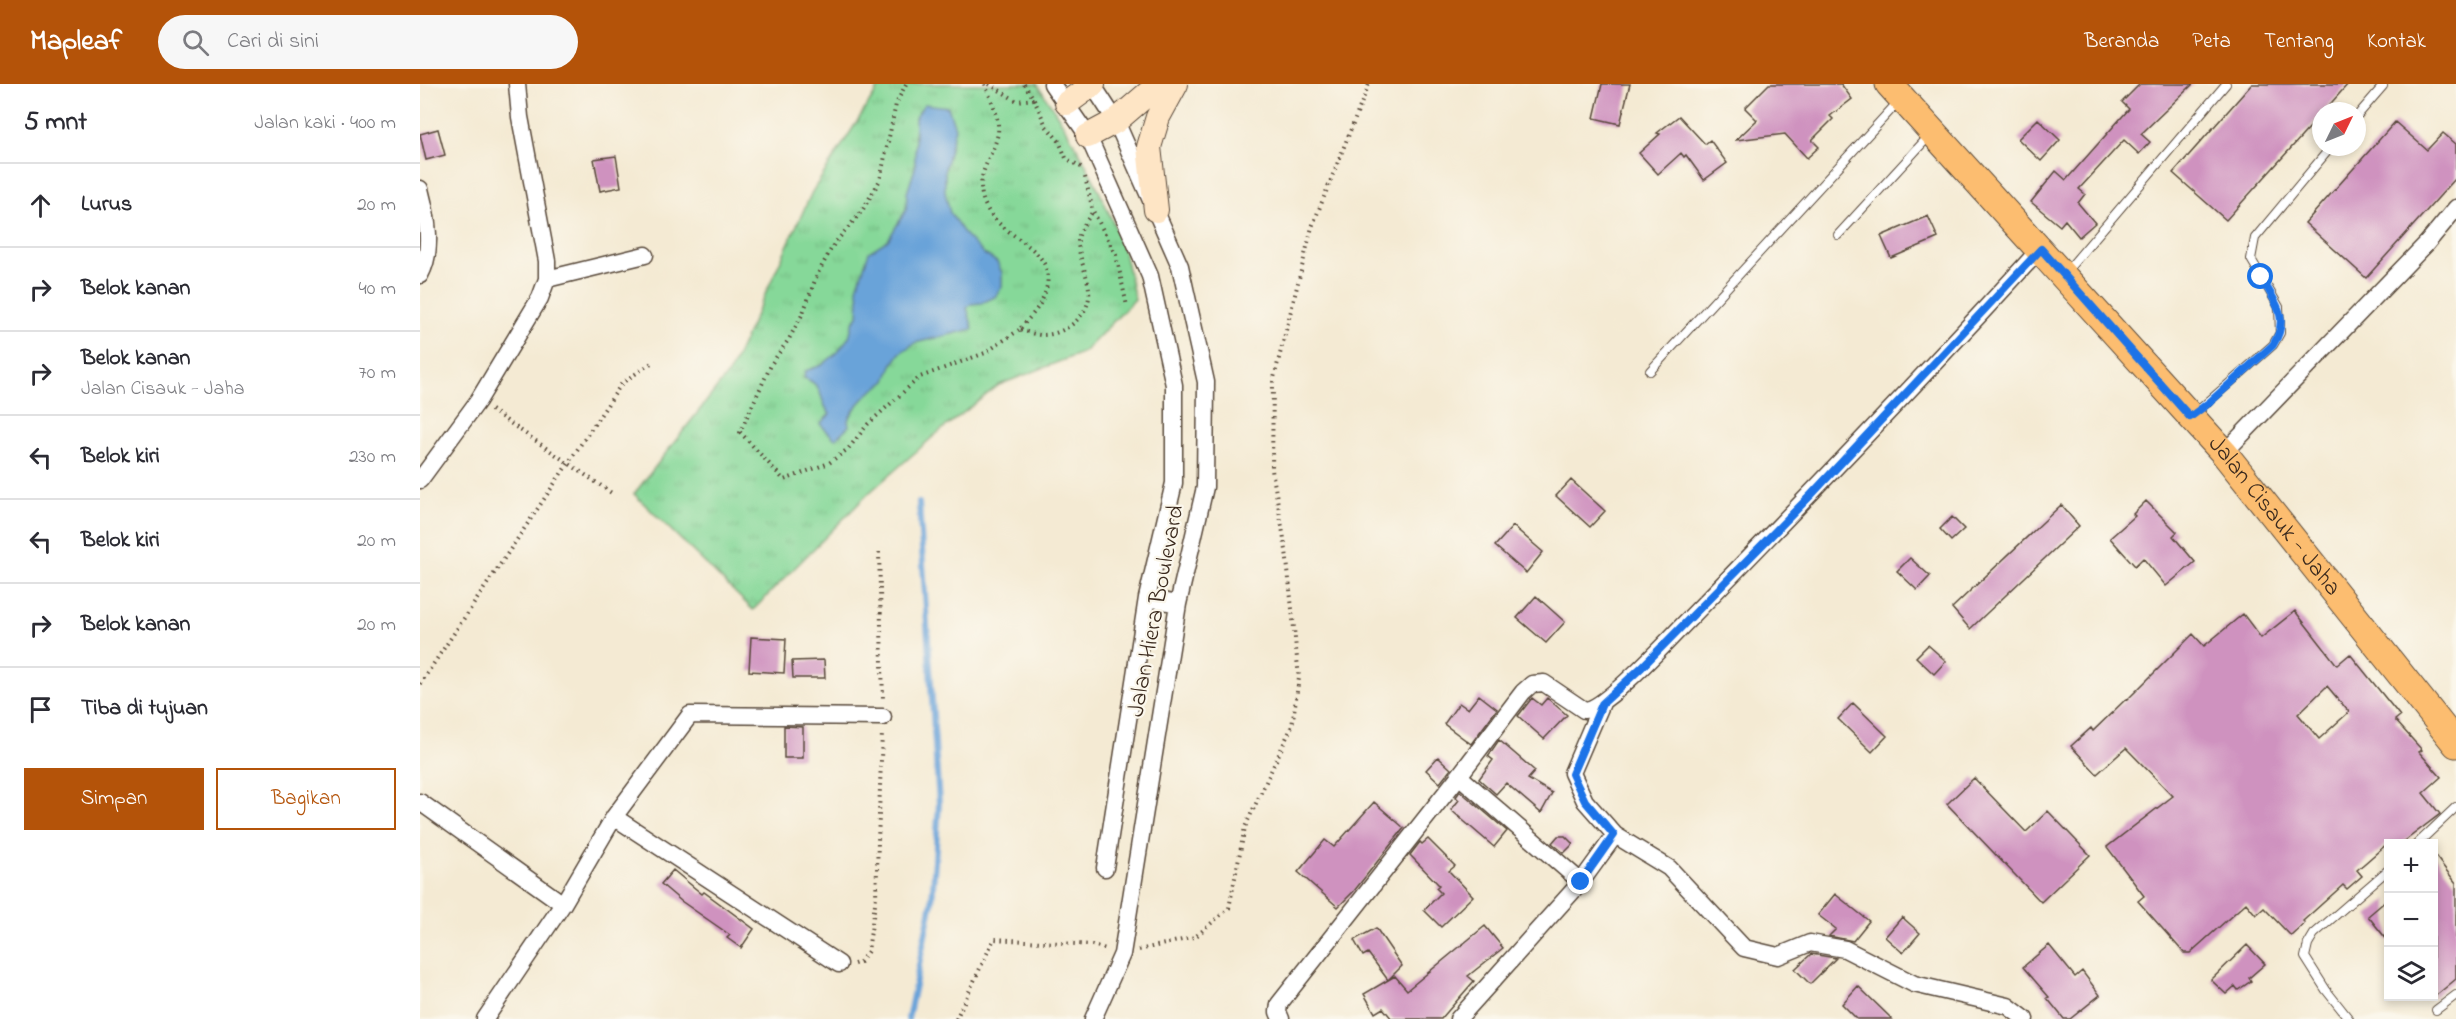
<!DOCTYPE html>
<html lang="id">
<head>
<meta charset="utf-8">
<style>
  body { margin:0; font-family:"Indie Flower",sans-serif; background:#f7f7f7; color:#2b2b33 }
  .controls { position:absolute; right:18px; bottom:18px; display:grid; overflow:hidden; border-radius:0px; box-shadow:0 3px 9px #0003 }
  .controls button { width:54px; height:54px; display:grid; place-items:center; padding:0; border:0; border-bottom:2px solid #e1e1e2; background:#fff; color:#2b2b33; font:30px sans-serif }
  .compass { position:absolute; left:1892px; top:18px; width:54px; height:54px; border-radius:50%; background:#fff; box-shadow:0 3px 9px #0003; rotate:47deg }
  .stop { position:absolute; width:18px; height:18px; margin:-14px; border:4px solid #1a73e8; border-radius:50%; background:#fff }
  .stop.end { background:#1a73e8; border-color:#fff; box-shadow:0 2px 6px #0008 }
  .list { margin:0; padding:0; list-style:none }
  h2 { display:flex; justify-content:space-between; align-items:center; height:78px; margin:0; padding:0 24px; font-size:26px }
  h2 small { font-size:20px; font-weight:400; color:#7c7c81 }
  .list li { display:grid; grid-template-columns:39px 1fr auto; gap:18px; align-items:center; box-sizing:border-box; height:84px; padding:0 24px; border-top:2px solid #e1e1e2 }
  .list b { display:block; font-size:22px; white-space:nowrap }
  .list p { margin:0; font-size:20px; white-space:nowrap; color:#7c7c81 }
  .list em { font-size:20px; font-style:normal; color:#7c7c81 }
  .actions { display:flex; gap:12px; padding:18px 24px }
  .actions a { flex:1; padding:14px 0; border:2px solid #b45309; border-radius:0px; text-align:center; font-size:21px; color:#b45309 }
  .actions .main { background:#b45309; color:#fff }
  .icon { flex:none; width:33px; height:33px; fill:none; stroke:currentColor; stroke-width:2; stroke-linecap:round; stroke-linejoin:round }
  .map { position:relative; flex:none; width:2036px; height:935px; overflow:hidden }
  header { display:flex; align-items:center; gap:36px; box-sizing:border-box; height:84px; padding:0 30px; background:#b45309; color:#fff }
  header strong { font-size:28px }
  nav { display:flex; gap:33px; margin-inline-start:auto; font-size:21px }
  .search { width:420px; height:54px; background:#f7f7f7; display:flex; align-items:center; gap:15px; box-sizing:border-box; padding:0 21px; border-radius:33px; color:#7c7c81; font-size:22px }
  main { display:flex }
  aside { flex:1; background:#fff }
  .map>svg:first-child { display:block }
  .park { fill:url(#park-tufts); stroke:#60815c; stroke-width:1.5 }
  .water { fill:#69a3d9; stroke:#52667c; stroke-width:1.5 }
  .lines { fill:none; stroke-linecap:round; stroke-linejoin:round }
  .stream { stroke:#69a3d9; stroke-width:6 }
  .building { fill:#cf92bf; fill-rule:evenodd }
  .lane-casing { stroke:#574739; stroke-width:10 }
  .street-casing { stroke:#574739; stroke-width:19 }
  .secondary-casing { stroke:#574739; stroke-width:26 }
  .primary-casing { stroke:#574739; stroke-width:29 }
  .path { stroke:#574739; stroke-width:4; stroke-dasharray:1.5 4.5; stroke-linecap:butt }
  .lane { stroke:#fff; stroke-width:8 }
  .street { stroke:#fff; stroke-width:16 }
  .secondary { stroke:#fee5c5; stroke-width:24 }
  .primary { stroke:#fcbd6f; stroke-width:27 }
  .route { stroke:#1a73e8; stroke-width:8 }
  .labels { text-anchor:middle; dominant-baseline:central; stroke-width:4.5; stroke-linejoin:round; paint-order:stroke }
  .street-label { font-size:24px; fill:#3b2a1e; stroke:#fbf7ec }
</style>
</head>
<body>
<header>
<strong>Mapleaf</strong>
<div class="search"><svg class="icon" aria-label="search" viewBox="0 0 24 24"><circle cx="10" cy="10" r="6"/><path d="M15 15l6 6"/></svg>Cari di sini</div>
<nav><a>Beranda</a><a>Peta</a><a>Tentang</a><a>Kontak</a></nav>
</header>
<main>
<aside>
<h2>5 mnt<small>Jalan kaki · 400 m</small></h2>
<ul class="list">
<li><svg class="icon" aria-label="ahead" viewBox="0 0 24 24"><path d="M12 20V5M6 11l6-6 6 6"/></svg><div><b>Lurus</b></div><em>20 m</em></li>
<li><svg class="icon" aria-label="right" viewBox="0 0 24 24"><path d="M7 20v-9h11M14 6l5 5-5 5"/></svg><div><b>Belok kanan</b></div><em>40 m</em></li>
<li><svg class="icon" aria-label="right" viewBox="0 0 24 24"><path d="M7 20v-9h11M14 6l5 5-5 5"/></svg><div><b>Belok kanan</b><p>Jalan Cisauk - Jaha</p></div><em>70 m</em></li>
<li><svg class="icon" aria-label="left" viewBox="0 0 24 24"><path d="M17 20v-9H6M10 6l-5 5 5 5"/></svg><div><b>Belok kiri</b></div><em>230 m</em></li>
<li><svg class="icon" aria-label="left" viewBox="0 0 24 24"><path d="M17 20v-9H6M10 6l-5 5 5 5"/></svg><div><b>Belok kiri</b></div><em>20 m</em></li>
<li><svg class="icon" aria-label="right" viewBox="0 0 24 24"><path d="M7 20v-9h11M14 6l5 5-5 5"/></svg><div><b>Belok kanan</b></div><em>20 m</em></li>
<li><svg class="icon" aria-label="arrive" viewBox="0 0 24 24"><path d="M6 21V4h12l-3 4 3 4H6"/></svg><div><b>Tiba di tujuan</b></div></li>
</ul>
<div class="actions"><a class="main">Simpan</a><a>Bagikan</a></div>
</aside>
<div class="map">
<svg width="2036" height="935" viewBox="0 0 2036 935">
  <defs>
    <pattern id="park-tufts" width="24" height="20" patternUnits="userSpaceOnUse" patternTransform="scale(1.5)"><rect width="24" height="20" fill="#86d899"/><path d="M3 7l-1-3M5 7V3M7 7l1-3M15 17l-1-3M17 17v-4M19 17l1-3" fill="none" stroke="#75ba83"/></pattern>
  </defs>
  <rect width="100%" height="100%" fill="#fbf7ec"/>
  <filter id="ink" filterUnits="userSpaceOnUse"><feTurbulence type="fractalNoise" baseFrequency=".0167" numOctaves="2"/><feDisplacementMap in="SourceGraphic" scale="12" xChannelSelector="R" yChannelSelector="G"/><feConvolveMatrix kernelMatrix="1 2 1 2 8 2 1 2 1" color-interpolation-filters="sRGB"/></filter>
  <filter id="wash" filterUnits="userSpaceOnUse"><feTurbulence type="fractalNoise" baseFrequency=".008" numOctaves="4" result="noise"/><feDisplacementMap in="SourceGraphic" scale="24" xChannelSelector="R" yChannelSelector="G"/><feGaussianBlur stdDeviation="1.35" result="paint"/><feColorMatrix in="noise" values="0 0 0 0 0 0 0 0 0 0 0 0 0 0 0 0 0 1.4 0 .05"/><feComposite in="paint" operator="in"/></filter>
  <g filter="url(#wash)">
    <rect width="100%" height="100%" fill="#f4ead3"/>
    <!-- park -->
    <path class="park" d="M461,0H617C651,49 679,101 700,156C707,175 710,196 715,215L664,268L579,301L515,351L449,409L333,526L214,410L310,287L392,108Z"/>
    <!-- water -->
    <path class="water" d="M504,20L528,23L535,44L525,85V108L530,129L546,152L564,170L577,178L582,189V203L575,213L562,219L551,220L547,224L553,245L495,259L480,269L472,281L466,297L448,310L436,323L428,336L429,342L415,355L400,340L410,330C397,315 406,302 384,294L385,287L402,281L418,268L429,253L433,238L438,232L439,213L437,204L449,168L468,156L486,126L487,109L495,84V34Z"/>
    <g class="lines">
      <!-- stream -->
      <path class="stream" d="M488,935L512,818L519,720L499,419"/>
    </g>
    <g id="blocks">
      <!-- building -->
      <path class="building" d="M1182,0H1210L1200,40L1174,34Z
        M1349,0H1421L1432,15L1410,32L1413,35L1392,56L1399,63L1387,74L1365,50L1316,56L1337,36L1325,24Z
        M1720,0H1773L1721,50L1730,58L1719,70L1704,56L1659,105L1665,110L1658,119L1675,139L1659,153L1645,136L1640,142L1611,118L1636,87L1646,96L1709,25L1702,18Z
        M1832,0H1928L1904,27H1901V31L1806,136L1753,89Z
        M1259,32L1285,60L1290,56L1307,79L1284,96L1266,71L1264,73L1261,69L1238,90L1219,69L1240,50L1237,49Z
        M1618,35L1640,56L1621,77L1598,55Z
        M1975,38L2007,66L2023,49L2036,60V94L1946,194L1885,139Z
        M18,45L25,71L6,76L0,50Z
        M196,72L201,103L180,107L174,75Z
        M1508,132L1518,154L1471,174L1461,152Z
        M1151,396L1185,427L1170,443L1136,412Z
        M1726,417L1757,448L1753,452L1775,478L1746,502L1723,474L1715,482L1690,454L1715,432L1713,430Z
        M1641,421L1659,442L1550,545L1532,524Z
        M1532,433L1544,445L1531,457L1520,445Z
        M1093,442L1123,468L1106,489L1075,462Z
        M1490,474L1510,492L1497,506L1477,487Z
        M1116,512L1145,538L1126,559L1097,534Z
        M1875,527L1917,581L1930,570L1980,632L1975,636L2002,666L1999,668L2021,693L2003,709L2020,730L1982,759H1968L1937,786L1942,792L1927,805L1923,801L1883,837L1885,839L1871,852L1844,824L1836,831L1826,819L1770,869H1764L1718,817L1724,812L1687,763L1753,712L1706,664L1677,690L1651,662L1671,644L1673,647L1706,615L1707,616L1773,550L1784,562L1823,530L1841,554ZM1907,602L1929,628L1899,655L1878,630Z
        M331,553L366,555L364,589L329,587Z
        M1508,561L1526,577L1514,590L1496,573Z
        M404,576L405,594H373L372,577Z
        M1059,611L1077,625L1051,660L1024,640L1039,619L1048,625Z
        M1112,614L1121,621L1127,614L1147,631L1124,655L1098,632Z
        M1433,619L1467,652L1452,668L1418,635Z
        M364,642L383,643V674H364Z
        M1079,656L1115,687L1108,695L1132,709L1121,729L1086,699L1076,710L1059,695L1073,676L1068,672Z
        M1018,673L1031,685L1020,699L1006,686Z
        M1554,694L1606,748L1628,727L1670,771L1621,818L1527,720Z
        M1040,707L1087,747L1074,763L1031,726L1039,716L1036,713Z
        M954,718L984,744L934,807L918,823L878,788L905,756L914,763Z
        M1138,752H1145L1153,760L1144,769L1132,759Z
        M1008,755L1035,782L1029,787L1053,812L1021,843L1004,826L1021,809L1016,804L1019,801L990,771L1000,758L1002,760Z
        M2013,769L2036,799V895L2013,914Z
        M253,786L282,810L284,808L334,845L321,864L307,854L310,851L261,817L241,800Z
        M1415,810L1449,837L1433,857L1409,852L1416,845L1398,831Z
        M1968,815V857L1948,832Z
        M1482,833L1500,849L1483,869L1465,853Z
        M1065,842L1083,864L1048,892L1054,897L1021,935H972L963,924L955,929L944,910L975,892L987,906Z
        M956,844L982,882L968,896L948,869L943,872L934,856Z
        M1629,861L1655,893L1662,887L1680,911L1650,935H1644L1627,914L1629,913L1603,883Z
        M1827,861L1845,880L1829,894L1831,897L1818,906L1815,902L1806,910L1791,896Z
        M1391,870L1416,874L1390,900L1375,885Z
        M1438,902L1472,935H1437L1422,920Z"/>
    </g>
  </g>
  <g filter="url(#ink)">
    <use href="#blocks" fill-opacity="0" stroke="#574739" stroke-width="1.5"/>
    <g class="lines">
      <defs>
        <path id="lane" d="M1937,32L1963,2
          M1418,151L1510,51
          M1645,189L1806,0
          M1230,287L1479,17
          M1773,331L1853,261L1860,249L1859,223L1831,175L1835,154L1911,63
          M1997,760L2036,723
          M2016,926L2036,911
          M1929,935L1906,906L1885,873L1888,860L1894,850L1968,786"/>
        <path id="street" d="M632,0L668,52L730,192L754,301V399L727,514L685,784
          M672,0L696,37L760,182L786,298L785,403L758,520L702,870L673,935
          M0,105C7,132 14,166 0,191
          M127,195L225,171
          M1804,369L2007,159L2036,124
          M0,396L58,317L120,214L127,195V177L100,33L97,0
          M727,514L758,520
          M1039,692L1161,798
          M0,718L143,820
          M194,733L419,880
          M1195,751L1249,784L1324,864L1358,872L1390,859L1425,865L1494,900L1588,922L1605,935
          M65,935L143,820L194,733L270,631L463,633
          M861,935L858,928L859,920L1039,692L1103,608L1112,600L1124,599L1164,626C1184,627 1252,552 1269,535C1388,413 1506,290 1621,164
          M1038,935L1161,798L1195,751L1165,717L1152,689L1182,619"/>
        <path id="secondary" d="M647,19L673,0
          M668,52L696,37L739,0
          M736,126L729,63L738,33L756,0"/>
        <g id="primary">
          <path id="s1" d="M1469,0L1804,369L2036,660"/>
        </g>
      </defs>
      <!-- lane casing -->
      <use href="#lane" class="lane-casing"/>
      <!-- street casing -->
      <use href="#street" class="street-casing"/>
      <!-- secondary casing -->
      <use href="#secondary" class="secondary-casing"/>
      <!-- primary casing -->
      <use href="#primary" class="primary-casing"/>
      <!-- path -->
      <path class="path" d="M486,0L476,20L460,96L442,127L414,160L397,191L383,229L369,255L352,279L320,348L364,396L409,379L428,365L448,340L500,293L565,269L599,246
        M565,0C570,14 580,33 578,49C574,71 557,87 562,111C571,158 649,159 622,216C617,227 607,236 599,246C606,247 615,251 622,251C645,251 672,231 669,205C667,190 660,176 658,160C657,148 667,137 673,127
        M569,0L597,17L614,15
        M604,0L614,15L626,42L639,57L646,74L661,83
        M665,93L673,127L696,171L707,222
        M71,326L193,410
        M459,468L463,617
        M0,600L202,299L233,278
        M719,866L775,853L809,824L825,743L872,642L879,594L866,466L852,386L853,298L892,143L949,0
        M434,880L440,878L448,867L456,813L462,648
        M536,935L574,855L672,861L686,865"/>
      <!-- lane -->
      <use href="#lane" class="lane"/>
      <!-- street -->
      <use href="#street" class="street"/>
      <!-- secondary -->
      <use href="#secondary" class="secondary"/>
      <!-- primary -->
      <use href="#primary" class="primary"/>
    </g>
  </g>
  <g class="lines" filter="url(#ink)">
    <!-- route -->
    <path class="route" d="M1161,798L1194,751L1165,717L1152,690L1182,620L1222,583L1391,411L1621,165L1770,333L1790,318L1853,261C1871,232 1854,218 1841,193"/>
  </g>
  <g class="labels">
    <!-- street labels -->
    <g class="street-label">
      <text stroke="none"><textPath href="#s1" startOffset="579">Jalan Cisauk - Jaha</textPath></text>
      <text transform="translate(737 527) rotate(-79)">Jalan Hiera Boulevard</text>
    </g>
  </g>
</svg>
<div class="controls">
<button>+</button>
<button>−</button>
<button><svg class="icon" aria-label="layers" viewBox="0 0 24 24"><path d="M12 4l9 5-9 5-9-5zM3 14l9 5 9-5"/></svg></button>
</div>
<svg class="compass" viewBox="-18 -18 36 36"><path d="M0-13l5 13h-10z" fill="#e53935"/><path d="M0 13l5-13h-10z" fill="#7c7c81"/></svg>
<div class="stop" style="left:1841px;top:193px"></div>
<div class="stop end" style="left:1161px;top:798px"></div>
</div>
</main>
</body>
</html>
